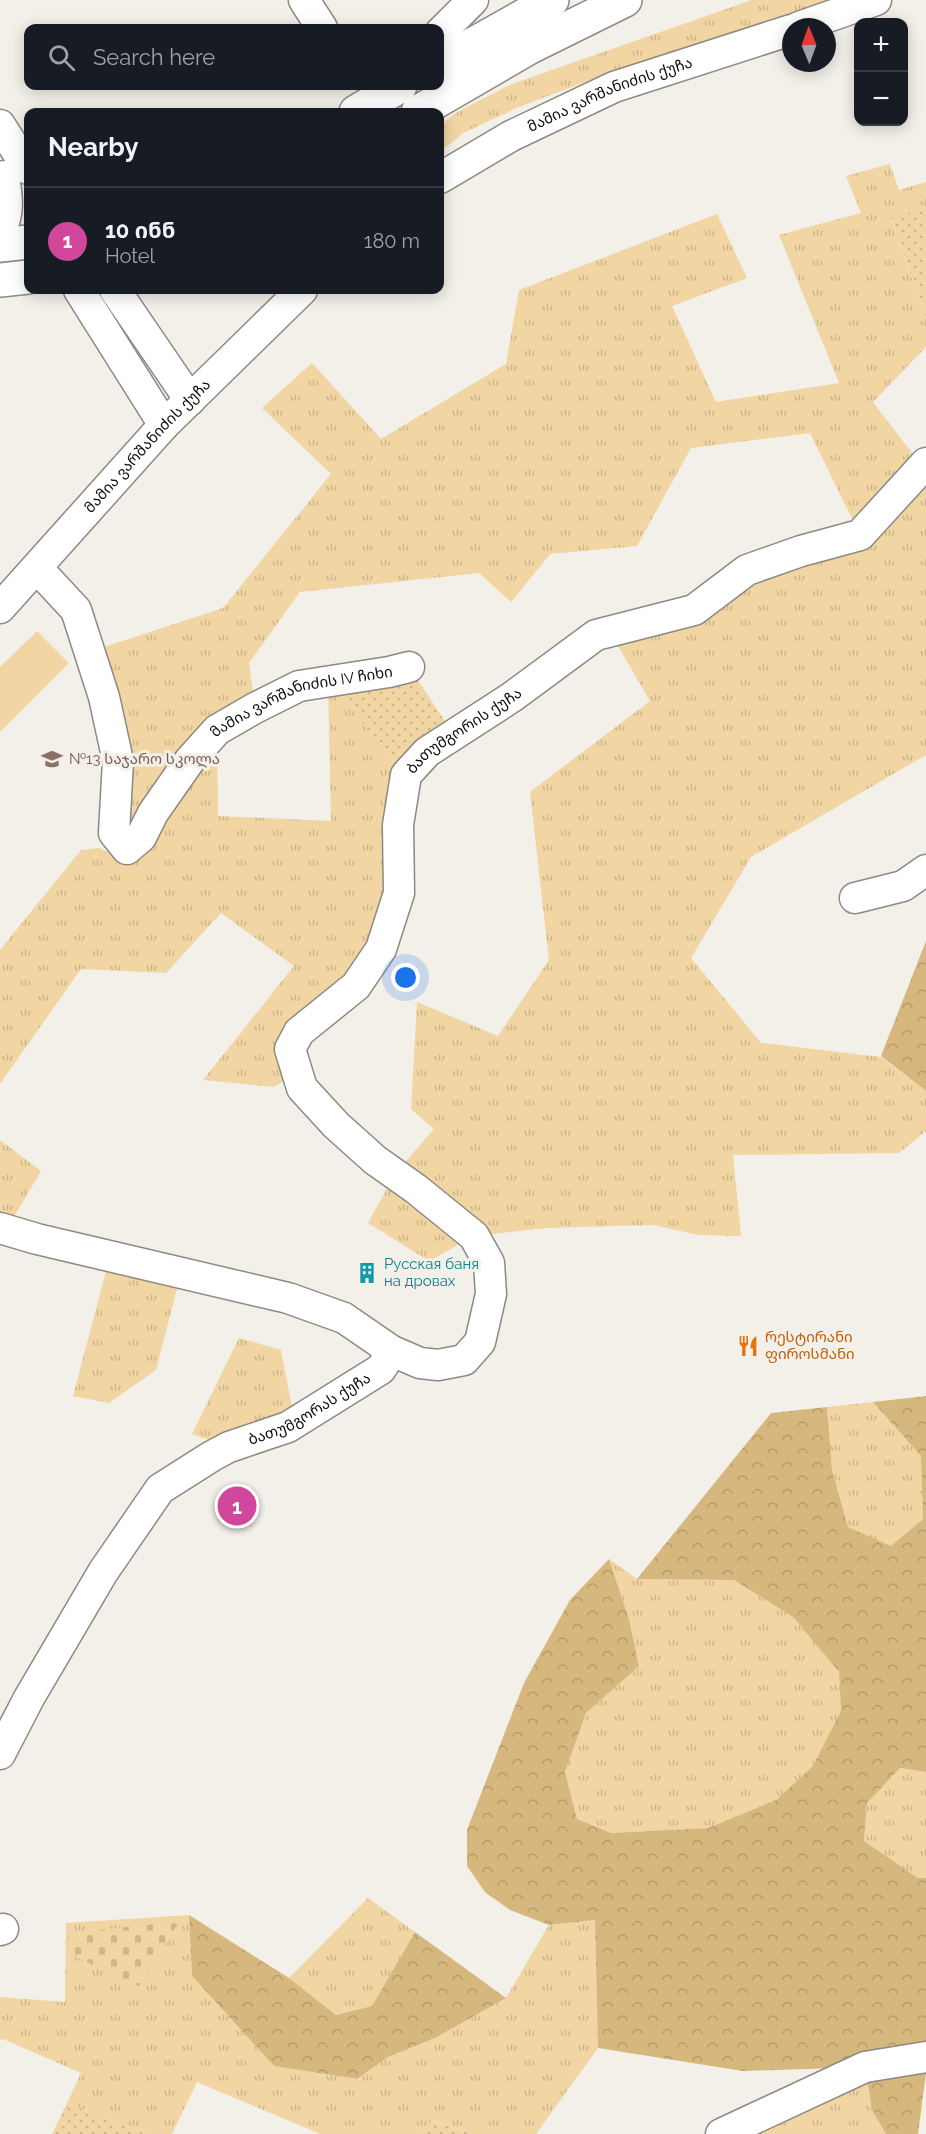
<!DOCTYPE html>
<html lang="en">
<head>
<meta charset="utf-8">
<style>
  body { margin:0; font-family:Raleway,"Noto Sans Georgian",sans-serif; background:#242831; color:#f1f3f6 }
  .controls { position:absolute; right:18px; top:18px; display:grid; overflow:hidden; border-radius:12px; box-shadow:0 3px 15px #0003 }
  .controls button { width:54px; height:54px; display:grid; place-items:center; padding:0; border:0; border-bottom:2px solid #363941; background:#171b24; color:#f1f3f6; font:30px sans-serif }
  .compass { position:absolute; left:782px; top:18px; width:54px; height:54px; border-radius:50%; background:#171b24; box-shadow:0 3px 15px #0003; rotate:359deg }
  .you { position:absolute; left:406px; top:978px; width:21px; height:21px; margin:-15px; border:4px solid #fff; border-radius:50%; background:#1a73e8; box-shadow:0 0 0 9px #1a73e833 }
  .badge { display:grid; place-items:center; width:39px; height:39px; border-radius:50%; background:#8c9099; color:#fff; font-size:20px; font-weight:700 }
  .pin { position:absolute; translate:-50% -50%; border:3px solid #fff; box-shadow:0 2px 6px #0006 }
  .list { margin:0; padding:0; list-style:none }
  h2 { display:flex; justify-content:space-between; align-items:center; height:78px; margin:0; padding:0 24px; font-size:26px }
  h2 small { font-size:20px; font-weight:400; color:#9ea1a6 }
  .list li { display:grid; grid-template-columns:39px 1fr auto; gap:18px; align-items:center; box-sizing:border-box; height:108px; padding:0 24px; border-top:2px solid #363941 }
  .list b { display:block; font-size:22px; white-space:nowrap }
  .list p { margin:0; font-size:20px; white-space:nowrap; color:#9ea1a6 }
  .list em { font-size:20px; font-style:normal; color:#9ea1a6 }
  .icon { flex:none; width:33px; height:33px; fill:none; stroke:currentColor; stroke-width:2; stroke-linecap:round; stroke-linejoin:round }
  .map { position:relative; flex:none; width:926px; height:2134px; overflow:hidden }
  .search { position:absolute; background:#171b24; box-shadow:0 3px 15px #0003; left:24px; top:24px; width:420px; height:66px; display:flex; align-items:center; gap:15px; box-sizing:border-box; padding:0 21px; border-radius:12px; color:#9ea1a6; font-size:22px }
  .panel { position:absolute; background:#171b24; box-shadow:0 3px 15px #0003; left:24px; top:108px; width:420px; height:186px; border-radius:12px }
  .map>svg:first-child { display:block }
  .grass { fill:url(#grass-tufts) }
  .forest { fill:url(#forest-crowns) }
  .cemetery { fill:url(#cemetery-stones) }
  .garden { fill:url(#garden-dots) }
  .pitch { fill:#f1d5a3 }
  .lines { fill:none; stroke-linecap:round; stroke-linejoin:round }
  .minor-casing { stroke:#8d8983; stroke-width:33 }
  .major-casing { stroke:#8d8983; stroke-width:36 }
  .minor { stroke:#fff; stroke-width:30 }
  .major { stroke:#fff; stroke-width:33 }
  .labels { text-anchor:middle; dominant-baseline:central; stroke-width:6; stroke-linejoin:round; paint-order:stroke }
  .street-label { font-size:15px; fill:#0f0d0b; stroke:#f3efe9 }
  .education-label { font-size:15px; fill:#785e54; stroke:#f3efe9; text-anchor:start }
  .culture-label { font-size:15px; fill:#0d838f; stroke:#f3efe9; text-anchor:start }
  .food-label { font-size:15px; fill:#c56008; stroke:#f3efe9; text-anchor:start }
</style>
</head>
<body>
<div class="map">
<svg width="926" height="2134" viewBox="0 0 926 2134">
  <defs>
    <pattern id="grass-tufts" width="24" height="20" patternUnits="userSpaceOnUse" patternTransform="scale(1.5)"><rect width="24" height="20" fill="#f1d5a3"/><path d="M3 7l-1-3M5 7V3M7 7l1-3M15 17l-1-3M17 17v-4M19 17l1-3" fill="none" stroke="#cdb68b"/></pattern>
    <pattern id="forest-crowns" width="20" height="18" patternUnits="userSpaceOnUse" patternTransform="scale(1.5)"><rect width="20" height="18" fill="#d6b77d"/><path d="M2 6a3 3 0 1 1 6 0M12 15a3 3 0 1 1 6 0" fill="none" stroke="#b69c6b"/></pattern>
    <pattern id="cemetery-stones" width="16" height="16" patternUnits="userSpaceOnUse" patternTransform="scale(1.5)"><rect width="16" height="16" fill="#f1d5a3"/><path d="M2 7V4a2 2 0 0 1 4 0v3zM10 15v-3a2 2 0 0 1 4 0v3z" fill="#cdb68b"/></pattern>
    <pattern id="garden-dots" width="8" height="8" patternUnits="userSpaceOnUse" patternTransform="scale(1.5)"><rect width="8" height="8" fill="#f1d5a3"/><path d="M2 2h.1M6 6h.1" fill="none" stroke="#cdb68b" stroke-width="1.8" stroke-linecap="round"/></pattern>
  </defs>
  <rect width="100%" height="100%" fill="#f3efe9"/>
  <!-- grass -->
  <path class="grass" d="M752,0H839L619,69L519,107L463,133L440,152V125L459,111L512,84Z
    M890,164L899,190L926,182V208L891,219L926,319V347L873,402L922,466L926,463V755L751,857L691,958L761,1043L881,1057L926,1091V1131L899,1153L733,1155L741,1236L698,1235L654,1225L546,1228L474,1236L429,1261L368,1223L395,1174L434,1129L411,1109L417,1002L498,1036L549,960L530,792L650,701L610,632L860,535L810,433L691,448L637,546L550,554L511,602L479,573L300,592L249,663L255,708L217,730L218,816L331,821L328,680L406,775L381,949L299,1032L298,1074L273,1087L203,1080L294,966L221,913L166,973L81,969L0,1084V950L81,850L99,848L129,861L153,846L166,820L126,842L98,649L223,608L331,474L262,408L312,363L381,439L506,364L519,290L717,214L747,278L672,306L716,402L839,383L779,235L861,213L846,176Z
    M0,1140L41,1171L6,1230L0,1228Z
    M110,1256L181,1273L156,1370L109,1403L73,1396Z
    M239,1338L281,1350L294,1418L229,1447L192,1434Z
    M873,1402L921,1456L923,1519L891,1547L848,1527L832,1470L827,1407Z
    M609,1559L637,1579L734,1580L793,1617L839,1672L841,1711L814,1766L776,1800L708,1828L610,1833L577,1819L565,1772L586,1713L639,1665L629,1619Z
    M900,1768L926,1772V1878H918L864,1841L867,1803Z
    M368,1898L415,1932L372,2006L336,2015L289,1978Z
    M189,1915L192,1976L274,2066L357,2079L388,2057L435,2038L506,1998L549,1925L595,1920L598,2048L536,2134H472L431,2120L422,2134H320L197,2082L172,2134H146L67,2103L81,2073L3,2039L0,2040V1997L65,2002L66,1923Z
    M865,2067L872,2110L886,2134H721Z"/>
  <!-- forest -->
  <path class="forest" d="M926,941V1091L881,1056Z
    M926,1396V1772L900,1768L867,1803L864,1841L918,1878H926V2073L918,2134H886L872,2110L865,2067L743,2071L598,2048L595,1920L549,1925L510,1910L485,1892L467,1866V1830L524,1683L570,1600L609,1559L629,1619L639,1666L586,1713L565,1772L577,1819L611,1833L708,1828L776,1800L813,1766L841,1711L839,1672L793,1617L734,1580L637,1579L771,1413L827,1407L832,1470L848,1527L891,1546L923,1519L921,1456L873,1402Z
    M189,1915L289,1978L336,2015L372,2006L415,1932L506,1998L435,2038L388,2057L357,2079L274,2066L192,1976Z"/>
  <!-- cemetery -->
  <path class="cemetery" d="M179,1922L139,1986L74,1956L67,1933Z"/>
  <!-- garden -->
  <path class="garden" d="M926,208V319L891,218Z
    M409,667L454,735L406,775L328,680Z
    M67,2103L146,2134H52Z
    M430,2120L472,2134H422Z"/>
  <!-- pitch -->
  <path class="pitch" d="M37,631L69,663L0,732V667Z"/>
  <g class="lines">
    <defs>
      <g id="minor">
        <path d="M304,0L322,28"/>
        <path d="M799,27L876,0"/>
        <path d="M440,33L473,0"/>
        <path d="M0,125L28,169"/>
        <path id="s1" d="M440,178L511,136L614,87L791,30"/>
        <path d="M0,232C10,212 7,197 4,176"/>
        <path d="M79,290L164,425"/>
        <path d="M115,290L190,400"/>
        <path id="s2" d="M37,568L76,610L104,697L118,761L114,833L127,849L141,837L153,813L190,760L217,730L255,708L299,686L389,672L409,667"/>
        <path id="s3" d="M0,608L164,425L302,290"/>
        <path d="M855,898L903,886L926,870"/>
        <path id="s4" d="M0,1228L37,1239L288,1298L344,1318L392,1351L420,1363L438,1365L464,1360L480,1342L491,1294L489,1263L474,1236L416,1189L375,1160L336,1125L302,1088L290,1049L299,1032L356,986L381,949L399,893L398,825L406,775L427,752L512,697L596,635L694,610L747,570L801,551L860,535L926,463"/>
        <path id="s5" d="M0,1754L29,1698L103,1572L160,1489L212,1456L229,1447L288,1427L381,1369L392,1351"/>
        <path d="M0,1930L3,1929"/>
        <path d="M721,2134L865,2067L926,2057"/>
      </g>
      <path id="major" d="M440,63L552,0
        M356,112L400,86
        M418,112L530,47L625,0
        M0,245L28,242
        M0,280L28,277"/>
    </defs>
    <!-- minor casing -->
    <use href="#minor" class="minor-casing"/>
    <!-- major casing -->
    <use href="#major" class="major-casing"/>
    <!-- minor -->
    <use href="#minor" class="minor"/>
    <!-- major -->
    <use href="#major" class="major"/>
  </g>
  <!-- icons -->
  <defs>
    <symbol id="school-bare" viewBox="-9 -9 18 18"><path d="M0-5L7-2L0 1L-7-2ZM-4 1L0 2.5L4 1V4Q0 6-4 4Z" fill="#8d6e63" stroke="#f3efe9" stroke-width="2.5" paint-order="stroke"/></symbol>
    <symbol id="building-bare" viewBox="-9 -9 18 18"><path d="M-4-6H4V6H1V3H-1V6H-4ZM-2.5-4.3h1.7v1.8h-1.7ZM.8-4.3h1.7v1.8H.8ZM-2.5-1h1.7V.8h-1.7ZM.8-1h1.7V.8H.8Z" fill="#0f9aa8" stroke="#f3efe9" stroke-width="2.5" paint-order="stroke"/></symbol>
    <symbol id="restaurant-bare" viewBox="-9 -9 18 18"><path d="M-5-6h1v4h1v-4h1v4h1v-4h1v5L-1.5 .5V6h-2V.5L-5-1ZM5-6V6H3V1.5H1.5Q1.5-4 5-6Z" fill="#e8710a" stroke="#f3efe9" stroke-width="2.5" paint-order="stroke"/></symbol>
  </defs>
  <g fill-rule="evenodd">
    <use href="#school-bare" x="37" y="744" width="30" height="30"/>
    <use href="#building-bare" x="352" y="1258" width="30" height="30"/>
    <use href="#restaurant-bare" x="733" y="1331" width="30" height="30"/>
  </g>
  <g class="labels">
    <!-- street labels -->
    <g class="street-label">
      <text stroke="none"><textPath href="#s1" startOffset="190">მამია ვარშანიძის ქუჩა</textPath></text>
      <text stroke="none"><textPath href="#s3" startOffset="219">მამია ვარშანიძის ქუჩა</textPath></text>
      <text stroke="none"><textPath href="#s2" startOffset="548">მამია ვარშანიძის IV ჩიხი</textPath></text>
      <text stroke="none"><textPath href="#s4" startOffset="1281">ბათუმგორის ქუჩა</textPath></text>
      <text stroke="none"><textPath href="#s5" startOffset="480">ბათუმგორას ქუჩა</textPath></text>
    </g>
    <!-- education labels -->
    <g class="education-label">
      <text x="69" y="759">№13 საჯარო სკოლა</text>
    </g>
    <!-- culture labels -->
    <g class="culture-label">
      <text x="384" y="1264">Русская баня<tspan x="384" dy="17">на дровах</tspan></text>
    </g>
    <!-- food labels -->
    <g class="food-label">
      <text x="765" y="1337">რესტირანი<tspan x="765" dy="17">ფიროსმანი</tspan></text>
    </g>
  </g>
</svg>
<div class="controls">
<button>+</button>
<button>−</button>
</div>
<svg class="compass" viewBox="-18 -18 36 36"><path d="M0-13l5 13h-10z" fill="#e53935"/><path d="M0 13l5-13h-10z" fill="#9ea1a6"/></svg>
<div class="you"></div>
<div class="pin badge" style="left:237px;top:1506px;background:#d1479c">1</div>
<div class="search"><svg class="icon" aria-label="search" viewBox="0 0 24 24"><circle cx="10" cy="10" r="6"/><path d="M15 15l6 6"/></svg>Search here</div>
<section class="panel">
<h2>Nearby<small></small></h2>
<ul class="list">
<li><span class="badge" style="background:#d1479c">1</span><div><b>10 ინნ</b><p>Hotel</p></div><em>180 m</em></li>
</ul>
</section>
</div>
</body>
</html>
